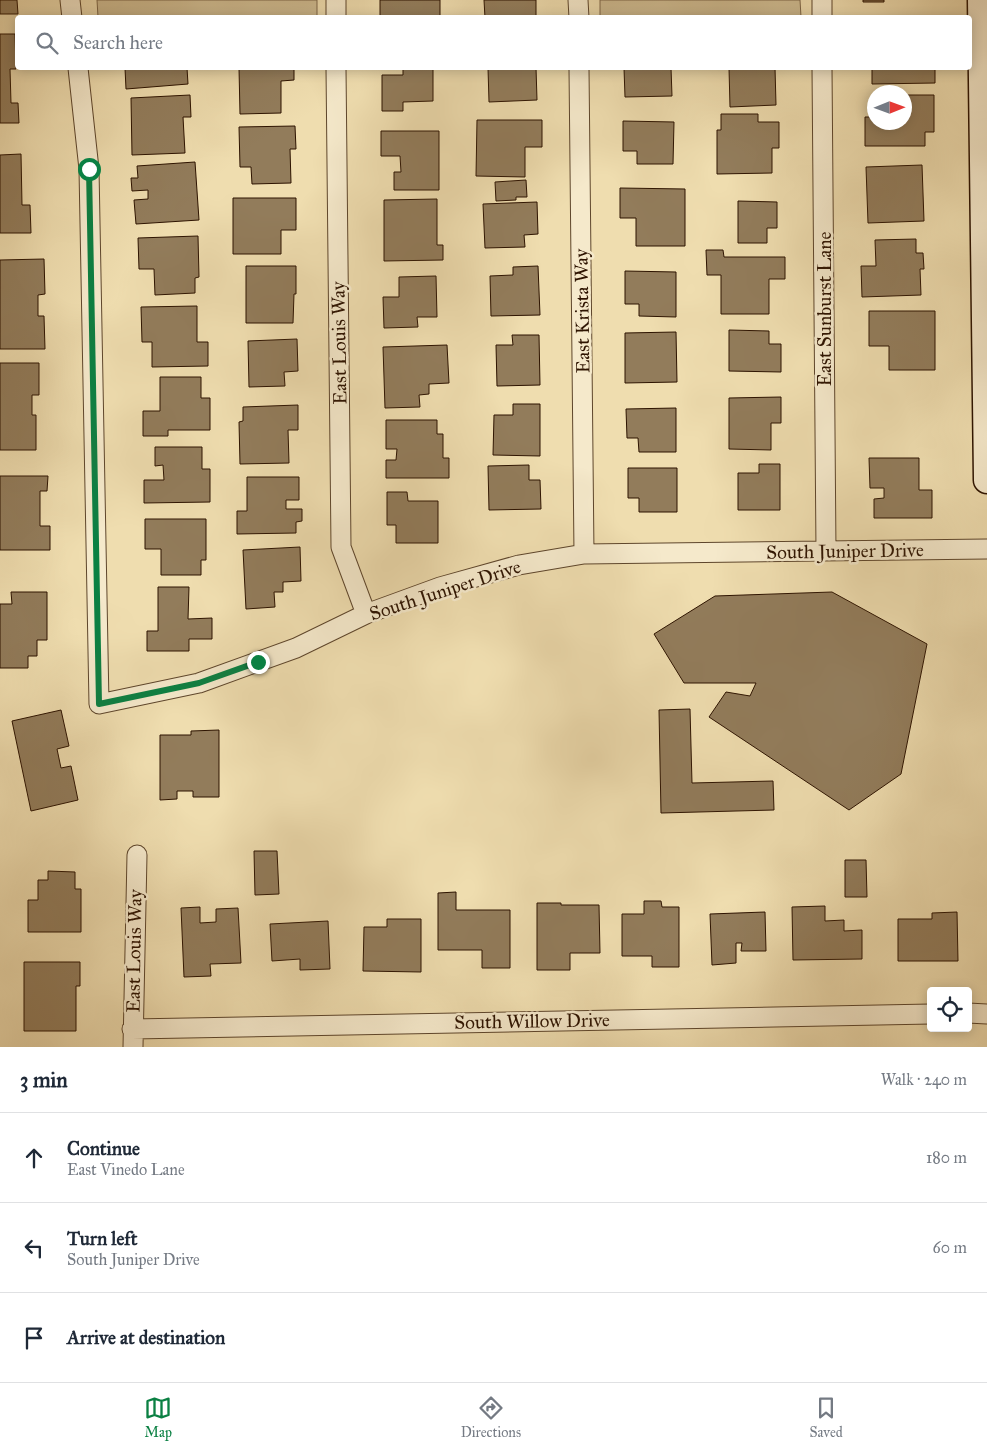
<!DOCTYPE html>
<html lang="en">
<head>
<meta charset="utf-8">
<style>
  body { margin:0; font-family:"IM FELL Great Primer",serif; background:#f6f6f7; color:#1f2937 }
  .controls { position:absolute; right:15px; bottom:15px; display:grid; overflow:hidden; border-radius:5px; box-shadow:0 2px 12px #0003 }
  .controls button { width:45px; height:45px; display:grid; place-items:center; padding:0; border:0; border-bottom:1px solid #e0e1e3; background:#fff; color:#1f2937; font:25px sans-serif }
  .compass { position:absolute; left:867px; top:85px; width:45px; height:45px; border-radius:50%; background:#fff; box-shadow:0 2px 12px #0003; rotate:89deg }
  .stop { position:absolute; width:15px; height:15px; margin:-11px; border:4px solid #0b8043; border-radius:50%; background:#fff }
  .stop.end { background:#0b8043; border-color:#fff; box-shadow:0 1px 5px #0008 }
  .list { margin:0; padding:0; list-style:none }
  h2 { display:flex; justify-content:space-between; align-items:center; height:65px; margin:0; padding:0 20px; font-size:21px }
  h2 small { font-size:16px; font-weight:400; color:#747a83 }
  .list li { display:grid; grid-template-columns:32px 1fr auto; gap:15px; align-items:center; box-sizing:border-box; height:90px; padding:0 20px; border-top:1px solid #e0e1e3 }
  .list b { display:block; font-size:19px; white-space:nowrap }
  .list p { margin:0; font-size:16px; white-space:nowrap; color:#747a83 }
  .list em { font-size:16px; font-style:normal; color:#747a83 }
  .icon { flex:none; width:28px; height:28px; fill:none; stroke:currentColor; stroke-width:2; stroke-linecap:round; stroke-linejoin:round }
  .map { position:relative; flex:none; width:987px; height:1047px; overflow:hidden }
  .search { position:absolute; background:#fff; box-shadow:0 2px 12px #0003; left:15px; right:15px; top:15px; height:55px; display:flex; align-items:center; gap:12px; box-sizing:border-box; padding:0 18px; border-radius:5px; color:#747a83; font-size:19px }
  .sheet { height:335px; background:#fff }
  nav { display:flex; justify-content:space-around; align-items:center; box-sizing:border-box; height:70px; border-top:1px solid #e0e1e3; background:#fff; font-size:14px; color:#747a83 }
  nav a { display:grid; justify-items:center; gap:2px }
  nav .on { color:#0b8043 }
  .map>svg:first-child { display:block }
  .green { fill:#cebb91; stroke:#7e6748 }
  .building { fill:#927c5b; stroke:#2d1300 }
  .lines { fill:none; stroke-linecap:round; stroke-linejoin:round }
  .street-casing { stroke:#5e462c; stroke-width:21 }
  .secondary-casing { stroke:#2d1300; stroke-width:29 }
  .street { stroke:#f5e9cb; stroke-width:19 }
  .secondary { stroke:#f5e9cb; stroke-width:26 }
  .route { stroke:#0b8043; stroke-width:6 }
  .labels { text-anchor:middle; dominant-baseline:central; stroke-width:5; stroke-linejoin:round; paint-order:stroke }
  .street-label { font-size:19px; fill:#2d1300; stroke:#f5e9cb }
</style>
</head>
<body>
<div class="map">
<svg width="987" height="1047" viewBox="0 0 987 1047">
  <rect width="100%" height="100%" fill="#efddaf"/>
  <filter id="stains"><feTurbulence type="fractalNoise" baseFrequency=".004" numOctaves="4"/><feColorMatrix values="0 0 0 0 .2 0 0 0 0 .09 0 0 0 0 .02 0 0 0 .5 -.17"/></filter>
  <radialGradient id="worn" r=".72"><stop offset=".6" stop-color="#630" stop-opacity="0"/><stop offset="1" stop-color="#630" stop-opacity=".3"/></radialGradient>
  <!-- green -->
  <path class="green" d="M97,0H317V17L215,18L214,16L192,18L98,17Z
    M600,0H800L801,17H600Z"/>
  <!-- building -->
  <path class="building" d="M0,0H17L18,14H0Z
    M380,0H440V18H380Z
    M484,0H536V18H485Z
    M863,0H884V2H863Z
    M0,34H15L16,69H10L11,103H18L19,123H0Z
    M125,68H187L188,84L126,89Z
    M239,68H294V80L281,81V113L240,114Z
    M403,68H433V101L403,102V111H382V75H403Z
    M488,68H536L537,100L489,102Z
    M624,68H671L672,96L625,97Z
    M729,68H775L776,105L730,107Z
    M872,68H935V83L872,84Z
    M190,95L191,117H183L185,153L132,155L131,98Z
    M904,95H934V132H925V146H865V117H874V122H904Z
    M721,114H758V122H779V148H772V173L717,174V130H721Z
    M477,120H542V147H525V177L476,176Z
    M623,121L674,122L673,164H637V151H623Z
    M295,126L296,149H290L291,183L252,184L251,167H240L239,127Z
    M381,131H439V190H394V172H401L400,156H381Z
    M21,154L22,205H30L31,233H0V155Z
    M195,162L199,220L136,224L134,200L148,199V190L132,191L131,178H138L137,166Z
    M922,165L924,221L868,223L866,167Z
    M526,180L527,197H516V200L496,201L495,182Z
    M620,188L685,189V246H636V218H620Z
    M233,198H296V230H281V254H233Z
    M437,199V245H443V260L384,261V200Z
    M738,201L777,202V228H767V243H738Z
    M537,202L538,234L524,235L525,247L485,248L483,204Z
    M198,236L199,277L195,278V293L155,295L154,269H139L138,238Z
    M916,239V253H923L924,269H920L921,295L862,297L861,266H876L875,240Z
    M706,250H723L724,257H785V279H769V314H721V275H707Z
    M44,259L45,294L38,295V316H44L45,349H0V260Z
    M246,266H296V294H294L293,323H246Z
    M538,266L540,315L491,316L490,276L513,275V267Z
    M625,271L676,272V317L639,316V304H625Z
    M436,276L437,317H417L418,327L384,328L383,297H399V277Z
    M197,306V342H208V366L152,367V342H142L141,307Z
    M869,311H935V370H889V346H869Z
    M729,330L769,331V344H781V372L729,371Z
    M676,332L677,382L625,383V333Z
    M512,335H539L540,385L497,386L496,345H513Z
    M297,339L298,371L284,372L285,386L249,387L248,341Z
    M447,345L449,383L429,384V394L419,395L420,407L385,408L383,347Z
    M0,363H39V395H32V415H36V450H0Z
    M160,377H201V398H210V430H168V436H143V411H160Z
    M781,397V423H771V450L729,449V398Z
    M513,404H540V456L493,455L494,415H513Z
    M298,405V430H288L289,463L240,464L239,422L243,421V407Z
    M676,408V452H639L638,438H627L626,409Z
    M386,420H437V434H443V458H449V478H386V460H396L397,449H386Z
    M155,447H202V469H210V502L144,503V480H164L163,465L155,466Z
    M869,458H919V490H932V518H874V499L884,498V488H870Z
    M759,464H780V510H738V473H759Z
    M529,465V480H540L541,509L489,510L488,466Z
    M628,468H677V512H639V498H628Z
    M0,476H48L47,491H40V526H50V550H0Z
    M247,477H299V500H286V509H302V521L296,522V533L237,534V511H247Z
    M387,492H407L408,501H438V543H396V525H387Z
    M145,519H206V560H201V575H161V549H145Z
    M300,547L301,581L283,582V592H274L275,607L246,609L243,550Z
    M158,587H189L188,619L212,618V639H189V651H147V631H158Z
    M11,592H47V640H37V656H28V668H0V604H12Z
    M832,592L927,644L901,774L849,810L709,717L726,692L750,696L756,683H684L654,634L715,596Z
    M690,709L692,783L773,781L774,810L661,813L659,710Z
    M61,710L69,746L57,749L61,768L71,766L78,800L31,811L12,721Z
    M219,730V797H193V791H177V799L160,800V735H191V731Z
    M254,851H277L279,894L255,895Z
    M845,860H866L867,897H845Z
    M48,871L75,872V889H81V932H28V900H38V880H48Z
    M456,892V910H510V968H482V950H438V893Z
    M644,901H661L662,907H679V967H652V956H622V914H644Z
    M537,903H561V905H599L600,953H570V970H537Z
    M825,906V921L844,920V931L862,930V959L793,960L792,907Z
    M200,907V923L216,922V909L238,908L241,963L210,964L211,976L184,977L181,908Z
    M765,912L766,951H741L742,943H736V963L712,965L710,914Z
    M957,912L958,961H898V919H932V913Z
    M387,919H421V972L363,971L364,927H387Z
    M328,921L330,969L300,970V959L272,961L270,924Z
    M24,962H80V986H76V1031H24Z"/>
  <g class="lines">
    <defs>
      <path id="street" d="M70,0L72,18
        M336,0V18
        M578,0L579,18
        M822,0V18
        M78,68L89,169L99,704L199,683L296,648L366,614L440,587L519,565L584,554L987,549
        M336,68L341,547L366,614
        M579,68L584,554
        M822,68L826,551
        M968,1013L987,1014
        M132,1029L931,1014
        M133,1047L137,855"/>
      <path id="secondary" d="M981,0L987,480"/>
    </defs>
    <!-- street casing -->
    <use href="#street" class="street-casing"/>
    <!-- secondary casing -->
    <use href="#secondary" class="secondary-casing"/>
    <!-- street -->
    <use href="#street" class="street"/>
    <!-- secondary -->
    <use href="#secondary" class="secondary"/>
  </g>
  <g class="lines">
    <!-- route -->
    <path class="route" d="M89,169L99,704L199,683L258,662"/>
  </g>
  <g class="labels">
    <!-- street labels -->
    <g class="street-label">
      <text transform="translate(824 309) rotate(-90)">East Sunburst Lane</text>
      <text transform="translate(582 311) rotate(-91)">East Krista Way</text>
      <text transform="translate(339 343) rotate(-91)">East Louis Way</text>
      <text transform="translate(845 551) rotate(-1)">South Juniper Drive</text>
      <text transform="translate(445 590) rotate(-18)">South Juniper Drive</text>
      <text transform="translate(134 951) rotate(-89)">East Louis Way</text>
      <text transform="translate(532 1021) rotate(-1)">South Willow Drive</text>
    </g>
  </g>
  <rect width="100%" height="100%" filter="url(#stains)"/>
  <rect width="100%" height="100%" fill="url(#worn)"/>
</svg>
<div class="controls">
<button><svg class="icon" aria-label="locate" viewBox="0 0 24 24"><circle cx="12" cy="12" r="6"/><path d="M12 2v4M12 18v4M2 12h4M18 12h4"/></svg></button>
</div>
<svg class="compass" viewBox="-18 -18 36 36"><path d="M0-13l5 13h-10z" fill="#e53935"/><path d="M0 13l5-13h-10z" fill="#747a83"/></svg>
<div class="stop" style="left:89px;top:169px"></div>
<div class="stop end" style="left:258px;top:662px"></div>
<div class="search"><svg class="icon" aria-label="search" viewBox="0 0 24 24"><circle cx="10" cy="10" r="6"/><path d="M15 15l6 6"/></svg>Search here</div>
</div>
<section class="sheet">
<h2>3 min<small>Walk · 240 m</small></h2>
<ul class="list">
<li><svg class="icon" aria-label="ahead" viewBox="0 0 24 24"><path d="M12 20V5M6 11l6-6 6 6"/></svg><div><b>Continue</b><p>East Vinedo Lane</p></div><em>180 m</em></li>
<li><svg class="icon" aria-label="left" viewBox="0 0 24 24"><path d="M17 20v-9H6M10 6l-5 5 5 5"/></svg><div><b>Turn left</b><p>South Juniper Drive</p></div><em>60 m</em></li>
<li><svg class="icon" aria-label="arrive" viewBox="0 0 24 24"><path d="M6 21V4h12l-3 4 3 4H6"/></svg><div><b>Arrive at destination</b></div></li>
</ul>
</section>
<nav>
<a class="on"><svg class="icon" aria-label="map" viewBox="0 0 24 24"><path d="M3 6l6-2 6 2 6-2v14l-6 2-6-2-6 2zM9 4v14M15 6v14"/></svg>Map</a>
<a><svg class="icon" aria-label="directions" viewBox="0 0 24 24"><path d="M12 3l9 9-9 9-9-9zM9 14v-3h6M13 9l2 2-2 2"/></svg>Directions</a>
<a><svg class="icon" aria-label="saved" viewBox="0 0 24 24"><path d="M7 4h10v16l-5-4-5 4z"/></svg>Saved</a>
</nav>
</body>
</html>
